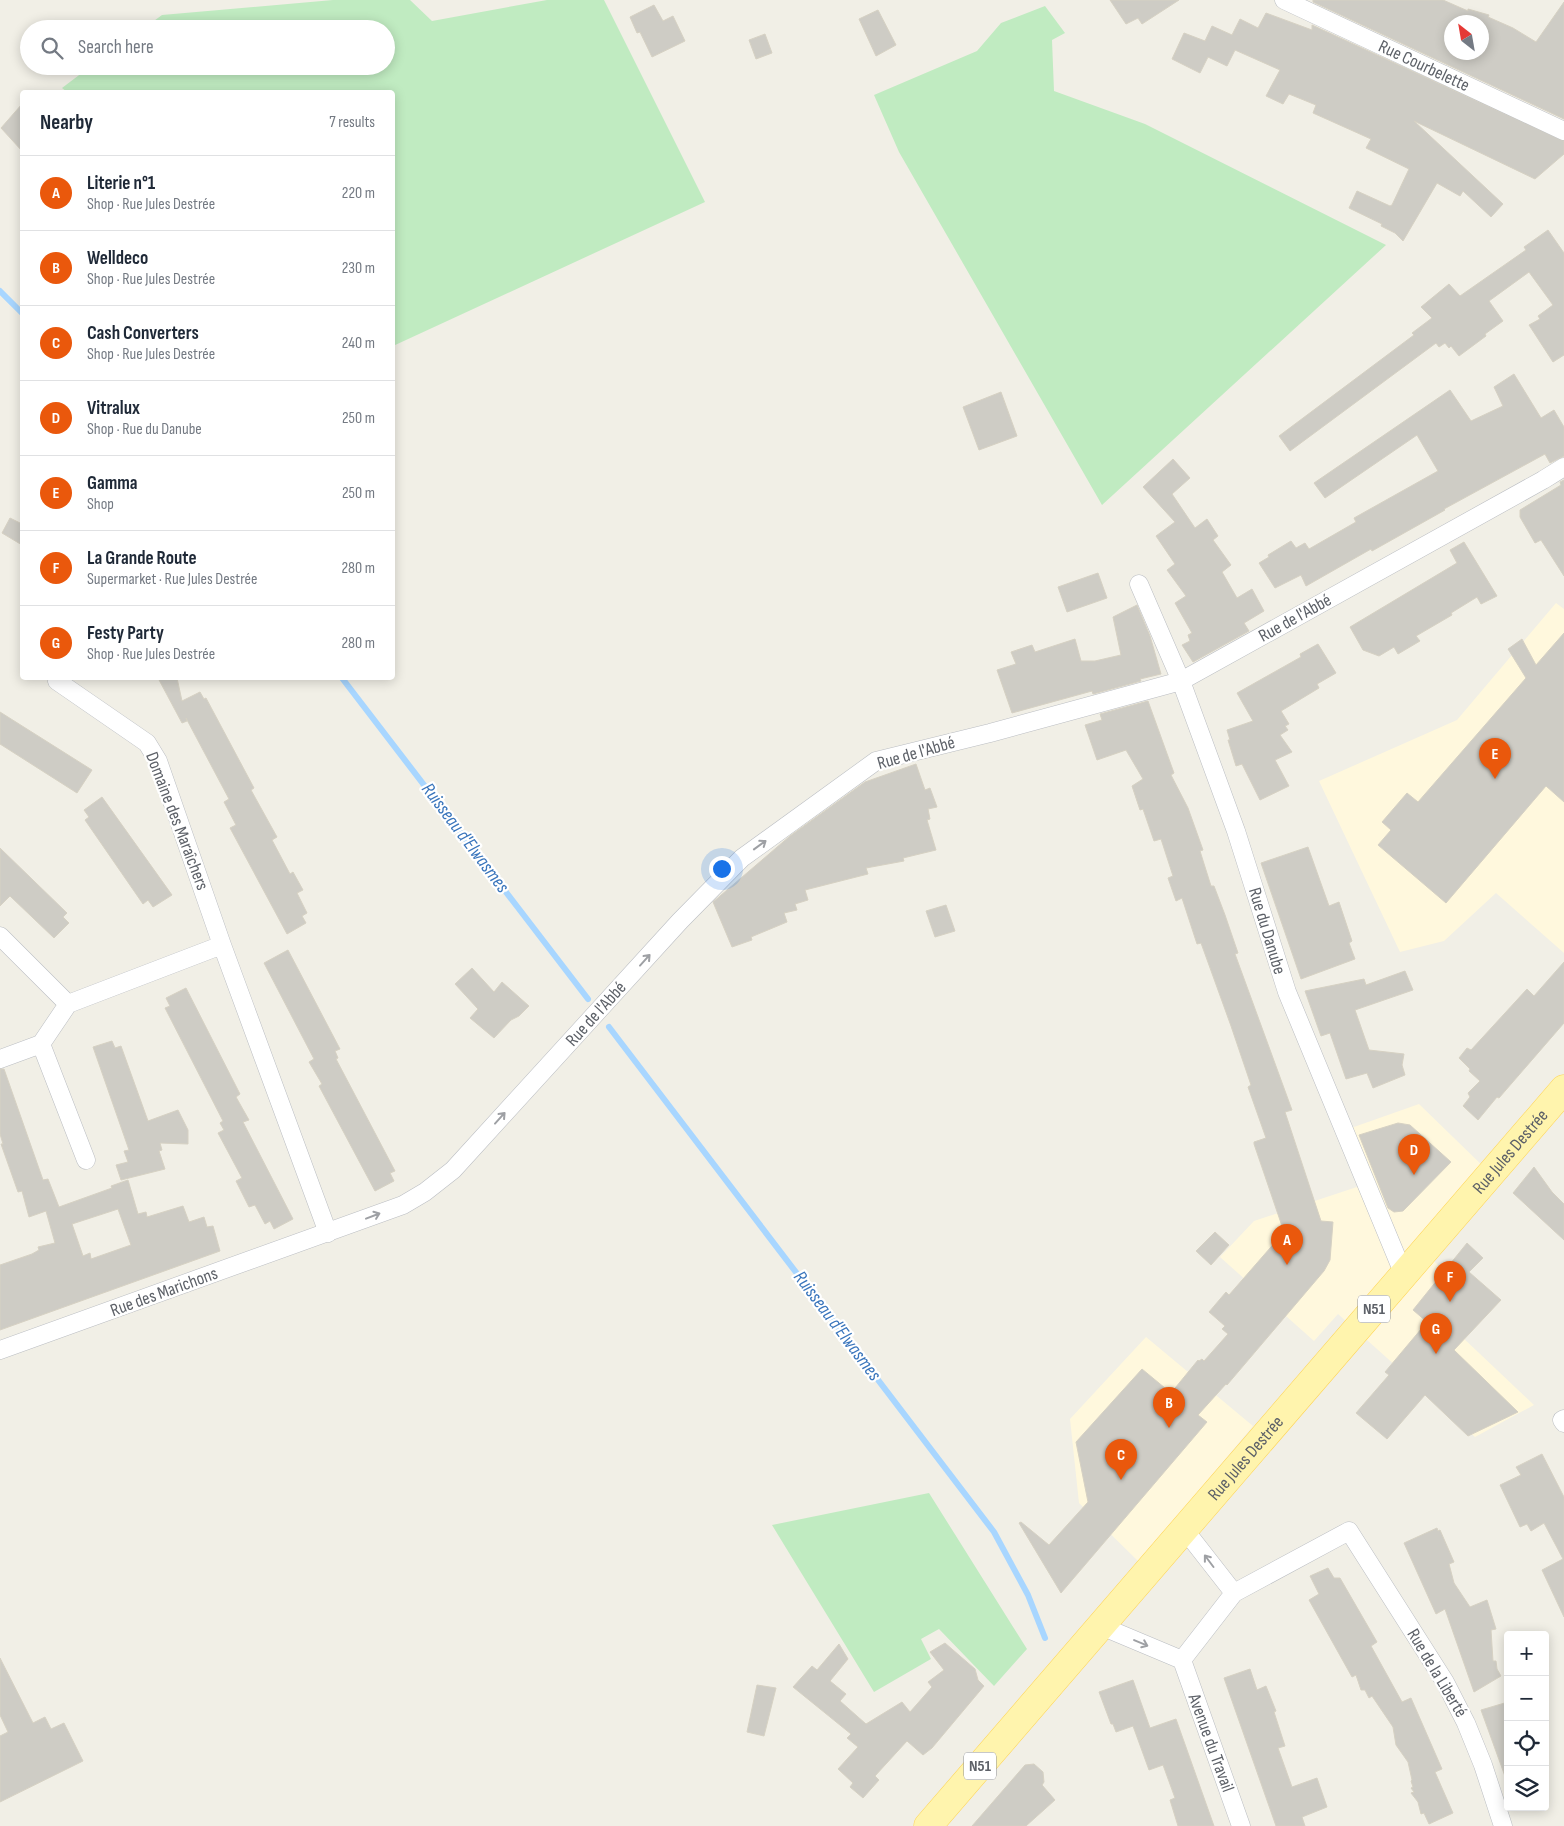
<!DOCTYPE html>
<html lang="en">
<head>
<meta charset="utf-8">
<style>
  body { margin:0; font-family:"Sofia Sans Condensed",sans-serif; background:#f6f6f7; color:#1f2937 }
  .controls { position:absolute; right:15px; bottom:15px; display:grid; overflow:hidden; border-radius:5px; box-shadow:0 2px 12px #0003 }
  .controls button { width:45px; height:45px; display:grid; place-items:center; padding:0; border:0; border-bottom:1px solid #e0e1e3; background:#fff; color:#1f2937; font:25px sans-serif }
  .compass { position:absolute; left:1444px; top:15px; width:45px; height:45px; border-radius:50%; background:#fff; box-shadow:0 2px 12px #0003; rotate:329deg }
  .you { position:absolute; left:721px; top:868px; width:18px; height:18px; margin:-12px; border:4px solid #fff; border-radius:50%; background:#1a73e8; box-shadow:0 0 0 8px #1a73e833 }
  .badge { display:grid; place-items:center; width:32px; height:32px; border-radius:50%; background:#ea580c; color:#fff; font-size:16px; font-weight:700 }
  .pin { position:absolute; translate:-50% -41px; filter:drop-shadow(0 1px 2px #0008) }
  .pin::after { content:''; position:absolute; top:26px; width:18px; height:15px; background:inherit; clip-path:polygon(0 0,100% 0,50% 100%) }
  .list { margin:0; padding:0; list-style:none }
  h2 { display:flex; justify-content:space-between; align-items:center; height:65px; margin:0; padding:0 20px; font-size:21px }
  h2 small { font-size:16px; font-weight:400; color:#747a83 }
  .list li { display:grid; grid-template-columns:32px 1fr auto; gap:15px; align-items:center; box-sizing:border-box; height:75px; padding:0 20px; border-top:1px solid #e0e1e3 }
  .list b { display:block; font-size:19px; white-space:nowrap }
  .list p { margin:0; font-size:16px; white-space:nowrap; color:#747a83 }
  .list em { font-size:16px; font-style:normal; color:#747a83 }
  .icon { flex:none; width:28px; height:28px; fill:none; stroke:currentColor; stroke-width:2; stroke-linecap:round; stroke-linejoin:round }
  .map { position:relative; flex:none; width:1564px; height:1826px; overflow:hidden }
  .search { position:absolute; background:#fff; box-shadow:0 2px 12px #0003; left:20px; top:20px; width:375px; height:55px; display:flex; align-items:center; gap:12px; box-sizing:border-box; padding:0 18px; border-radius:28px; color:#747a83; font-size:19px }
  .panel { position:absolute; background:#fff; box-shadow:0 2px 12px #0003; left:20px; top:90px; width:375px; height:590px; border-radius:5px }
  .map>svg:first-child { display:block }
  .commercial { fill:#fff8dd }
  .green { fill:#c0ebc1 }
  .lines { fill:none; stroke-linecap:round; stroke-linejoin:round }
  .stream { stroke:#a8d6ff; stroke-width:6 }
  .building { fill:#ceccc5; stroke:#d6d1c3; fill-rule:evenodd }
  .street-casing { stroke:#babdc2; stroke-width:19 }
  .primary-casing { stroke:#ffd351; stroke-width:29 }
  .street { stroke:#fff; stroke-width:18 }
  .primary { stroke:#fff4ad; stroke-width:28 }
  .oneway { stroke:#9ea0a4 }
  .labels { text-anchor:middle; dominant-baseline:central; stroke-width:4.5; stroke-linejoin:round; paint-order:stroke }
  .shield { fill:#fff; stroke:#8e9095; stroke-width:1 }
  .shield-label { font-size:16px; font-weight:bold; fill:#5d6168 }
  .street-label { font-size:18px; fill:#5d6168; stroke:#fff }
  .water-label { font-size:19px; font-style:italic; fill:#3975bc; stroke:#fff }
</style>
</head>
<body>
<div class="map">
<svg width="1564" height="1826" viewBox="0 0 1564 1826">
  <rect width="100%" height="100%" fill="#f1efe6"/>
  <!-- commercial -->
  <path class="commercial" d="M1556,603L1564,609V953L1496,893L1444,941L1400,952L1319,781L1457,720Z
    M1419,1104L1488,1171L1419,1246L1482,1309L1460,1335L1534,1405L1475,1437L1338,1314L1314,1341L1220,1257L1254,1221L1372,1182L1351,1128Z
    M1146,1337L1253,1426L1139,1562L1079,1503L1070,1419Z"/>
  <!-- green -->
  <path class="green" d="M333,0H410L432,21L547,0H604L705,202L393,346L392,92H67L62,88L91,66H386V29H143L162,15Z
    M1045,6L1065,33L1052,40L1054,91L1145,124L1386,245L1102,505L899,152L874,95L977,51L1001,23Z
    M929,1493L1027,1649L994,1686L939,1629L921,1639L931,1659L874,1692L772,1525Z"/>
  <g class="lines">
    <!-- stream -->
    <path class="stream" d="M0,291L22,313
      M342,678L588,999
      M609,1027L994,1532L1028,1595L1045,1638"/>
  </g>
  <!-- building -->
  <path class="building" d="M1110,0H1179L1142,24L1138,18L1126,24Z
    M1313,0H1443L1468,11V9L1489,15L1488,17L1513,28L1536,42L1564,2V119L1313,2ZM1452,22H1482V52H1452Z
    M654,5L663,21L673,16L685,41L652,57L640,32L637,33L630,17Z
    M878,10L896,45L876,56L859,19Z
    M1266,13L1312,30V25L1564,141V154L1535,179L1414,121L1503,204L1491,217L1463,191L1460,196L1437,183L1403,241L1395,233L1381,226L1382,224L1349,208L1357,191L1390,206L1392,205L1409,169L1366,148L1371,139L1313,113L1316,105L1289,94L1283,104L1266,96L1280,70L1235,50L1227,66L1208,57L1200,73L1172,59L1184,33L1205,41L1212,26L1232,35L1240,19L1258,28Z
    M765,34L772,53L756,59L749,40Z
    M22,104V151L1,128Z
    M1548,230L1564,253V355L1553,362L1529,325L1540,319L1538,316L1553,305L1529,272L1489,301L1503,321L1485,334L1486,336L1459,356L1451,346L1449,348L1445,343L1439,347L1436,343L1290,451L1279,436L1414,335L1412,333L1432,318L1421,307L1449,284L1460,296L1526,250L1524,247Z
    M1514,374L1541,418L1554,410L1564,427V456L1550,463L1545,454L1444,509L1445,510L1372,551L1371,549L1306,586L1301,575L1275,588L1259,563L1269,557L1268,555L1291,541L1296,548L1305,543L1309,549L1356,522L1354,518L1438,471L1417,435L1325,498L1314,483L1450,390L1471,421L1503,406L1494,387Z
    M1001,392L1017,436L979,450L963,407Z
    M1173,459L1190,478L1172,494L1195,528L1207,519L1218,536L1213,540L1231,565L1222,572L1237,598L1252,589L1264,611L1244,623L1249,631L1193,662L1182,645L1190,641L1188,635L1192,633L1175,603L1186,596L1167,570L1175,564L1156,536L1175,522L1143,487Z
    M1564,480V576L1541,540L1535,543L1520,517V510L1561,485L1560,482Z
    M10,518L22,524V545L2,533Z
    M1464,542L1497,596L1481,604L1477,597L1451,613L1452,615L1416,636L1420,641L1398,654L1394,647L1379,656L1363,650L1350,627L1457,563L1450,550Z
    M1098,573L1107,598L1067,612L1058,587Z
    M1137,605L1150,636L1161,674L1140,679L1141,681L1093,694L1092,691L1012,713L997,670L1016,664L1011,652L1032,645L1035,652L1075,639L1081,661H1095L1121,655L1113,617Z
    M1564,633V802L1546,786L1446,903L1378,845L1391,830L1382,822L1407,793L1418,802L1526,678L1508,649L1522,639L1536,665Z
    M1318,644L1336,673L1317,684L1319,688L1281,711L1289,724L1285,726L1288,730L1280,735L1292,752L1275,760L1289,786L1260,800L1242,764L1236,766L1228,740H1230L1227,730L1253,721L1237,693L1301,657L1300,654Z
    M158,678H177L182,701L200,692L204,699L206,698L254,788L251,790L277,837L272,840L290,874L293,872L303,890L297,893L307,913L302,916L306,923L287,934L230,828L236,825L224,802L229,799L186,718L187,721L182,723Z
    M1148,701L1174,773L1171,775L1188,808L1203,850L1200,851L1211,886H1214L1225,915L1238,953L1235,954L1292,1110L1285,1112L1321,1221L1333,1222L1330,1260L1324,1271L1227,1385L1226,1384L1198,1415L1207,1422L1061,1593L1019,1523L1021,1522L1049,1545L1088,1502L1076,1442L1142,1369L1171,1393L1198,1360L1199,1361L1202,1359L1204,1361L1228,1334L1222,1329L1225,1326L1209,1312L1226,1292L1229,1295L1284,1232L1254,1144V1142L1266,1138L1248,1087L1251,1085L1231,1026L1201,943L1197,944L1182,898L1176,901L1168,878L1173,876L1161,839L1154,841L1143,809L1140,810L1132,786L1143,779L1126,750L1097,760L1085,725L1102,720L1100,714Z
    M0,712L92,770L77,793L0,744Z
    M916,764L925,790L930,788L937,807L928,809L930,819L927,820L936,850L903,858L904,861L866,868L868,874L805,890L808,900L795,904L797,910L784,913L787,922L751,937L752,940L732,947L713,902L790,836L865,782Z
    M102,797L172,895L153,907L148,900L143,904L85,820L89,817L84,810Z
    M1308,847L1329,906L1339,902L1352,941L1349,943L1355,959L1301,979L1261,863Z
    M0,848L67,913L63,917L69,923L54,938L10,896L0,906Z
    M946,905L955,931L935,937L926,911Z
    M288,950L340,1049L335,1051L338,1058L336,1059L395,1171L390,1173L394,1181L375,1191L319,1086L322,1084L309,1062L314,1059L264,963Z
    M1564,962V1023L1499,1098L1497,1097L1478,1120L1463,1106L1470,1097L1468,1093L1480,1081L1469,1071L1470,1069L1459,1058L1467,1048L1471,1050L1527,989L1534,996Z
    M472,968L494,992L502,982L529,1006L519,1016L511,1020L494,1038L470,1018L478,1009L455,984Z
    M1405,971L1413,990L1355,1010L1369,1050L1404,1054L1402,1065L1405,1075L1373,1088L1367,1073L1346,1079L1330,1033L1321,1036L1305,991L1364,979L1366,985Z
    M186,988L240,1094L236,1097L249,1120L243,1122L293,1219L274,1229L270,1221L265,1224L255,1205L249,1207L236,1181L242,1178L218,1133L224,1130L220,1123L223,1121L165,1008L170,1006L166,998Z
    M112,1041L115,1048L121,1046L148,1121L178,1110L188,1130V1144L160,1143L162,1150L159,1151L165,1169L121,1180L116,1165L128,1162L124,1151L129,1150L93,1047Z
    M0,1069H4L43,1180L48,1179L59,1207L112,1188L111,1186L128,1180L138,1214L146,1212L147,1217L183,1206L189,1222L204,1217L207,1227L213,1226L220,1251L0,1330V1265L32,1254L39,1250L38,1247L55,1243L46,1211L29,1217L22,1191L18,1192L1,1144H3L0,1134ZM118,1209L131,1245L91,1259L90,1253L83,1256L72,1224Z
    M1398,1123L1410,1125L1451,1162L1403,1211L1394,1212L1388,1208L1359,1135Z
    M1534,1167L1552,1192L1564,1204V1240L1513,1193Z
    M1215,1232L1229,1245L1211,1265L1196,1251Z
    M1467,1243L1483,1258L1469,1272L1501,1300L1454,1350L1518,1412L1468,1436L1425,1395L1387,1439L1356,1413L1389,1375L1385,1372L1427,1322L1413,1310Z
    M1542,1454L1564,1497V1617L1542,1570L1563,1559L1544,1523L1531,1531L1527,1524L1520,1527L1500,1485L1521,1475L1516,1467Z
    M1437,1528L1438,1531L1440,1530L1454,1562L1449,1564L1454,1583L1470,1607L1487,1600L1496,1629L1491,1630L1493,1661H1496L1497,1669L1501,1676L1474,1692L1445,1609L1436,1614L1404,1543Z
    M1328,1568L1334,1578H1340L1377,1642L1371,1646L1402,1702L1411,1698L1442,1769L1435,1772L1453,1813L1429,1824L1424,1813L1421,1814L1418,1802L1411,1793L1414,1792L1411,1788L1413,1787L1411,1781L1412,1780L1408,1762L1396,1745L1393,1727L1372,1696L1369,1698L1365,1690H1361L1356,1675L1352,1677L1309,1600L1319,1594L1310,1576Z
    M945,1643L975,1669L978,1680L984,1686L932,1748L923,1755L907,1741L875,1776L879,1780L863,1798L850,1787L853,1783L838,1769L858,1747L847,1738L851,1734L793,1687L812,1666L817,1670L839,1644L848,1659L830,1681L846,1694L840,1701L866,1724L902,1702L910,1712L932,1687L928,1682L944,1670L930,1652Z
    M0,1658L33,1723L45,1717L51,1729L64,1723L83,1761L0,1802V1736L8,1732L0,1715Z
    M1250,1669L1257,1690L1266,1686L1276,1711L1274,1712L1285,1746L1278,1748L1292,1787L1317,1778L1327,1807L1302,1817L1305,1826H1276L1231,1698L1224,1678Z
    M1133,1680L1150,1728L1176,1719L1214,1826H1178L1170,1800L1175,1798L1163,1765L1149,1770L1133,1726L1116,1732L1113,1724H1111L1099,1692Z
    M757,1685L776,1688L764,1736L747,1732Z
    M1508,1702V1779H1506L1481,1710Z
    M1034,1764L1043,1772L1044,1782L1042,1785L1055,1800L1026,1826H972L1025,1765Z"/>
  <g class="lines">
    <defs>
      <path id="street" d="M1284,0L1564,131
        M1139,584L1181,681L1236,831L1287,992L1404,1275
        M57,681L147,743L158,761L222,945L328,1233
        M0,936L68,1004
        M41,1044L86,1160
        M0,1059L41,1044L68,1004L222,945
        M0,1350L403,1205L425,1192L453,1170L680,921L742,858L876,761L990,733L1181,681L1543,480L1564,467
        M1564,1419L1562,1420L1564,1423
        M1184,1529L1234,1593
        M1101,1626L1182,1660
        M1182,1660L1234,1593L1349,1531L1445,1682L1466,1723L1483,1765L1503,1826
        M1182,1660L1241,1826"/>
      <g id="primary">
        <path id="s1" d="M928,1826L1564,1089"/>
      </g>
    </defs>
    <!-- street casing -->
    <use href="#street" class="street-casing"/>
    <!-- primary casing -->
    <use href="#primary" class="primary-casing"/>
    <!-- street -->
    <use href="#street" class="street"/>
    <!-- primary -->
    <use href="#primary" class="primary"/>
  </g>
  <!-- one-way arrows -->
  <defs><path id="oneway-shaft" d="M-6 0H5M1.5-3L5.5 0L1.5 3" fill="none" stroke-width="1.6" stroke-linecap="round" stroke-linejoin="round" transform="scale(1.25)"/></defs>
  <g class="oneway">
    <use href="#oneway-shaft" transform="translate(760 845) rotate(-36)"/>
    <use href="#oneway-shaft" transform="translate(645 960) rotate(-48)"/>
    <use href="#oneway-shaft" transform="translate(500 1118) rotate(-48)"/>
    <use href="#oneway-shaft" transform="translate(373 1216) rotate(-21)"/>
    <use href="#oneway-shaft" transform="translate(1209 1561) rotate(-127)"/>
    <use href="#oneway-shaft" transform="translate(1141 1643) rotate(23)"/>
  </g>
  <g class="labels">
    <!-- shield labels -->
    <g class="shield">
      <rect x="1358" y="1295.5" width="32" height="27" rx="4"/>
      <rect x="964" y="1752.5" width="32" height="27" rx="4"/>
    </g>
    <g class="shield-label">
      <text x="1374" y="1309">N51</text>
      <text x="980" y="1766">N51</text>
    </g>
    <!-- street labels -->
    <g class="street-label">
      <text transform="translate(1424 66) rotate(25)">Rue Courbelette</text>
      <text transform="translate(1295 618) rotate(-29)">Rue de l'Abbé</text>
      <text transform="translate(916 753) rotate(-16)">Rue de l'Abbé</text>
      <text transform="translate(177 821) rotate(69)">Domaine des Maraîchers</text>
      <text transform="translate(1267 931) rotate(73)">Rue du Danube</text>
      <text transform="translate(596 1014) rotate(-48)">Rue de l'Abbé</text>
      <text stroke="none"><textPath href="#s1" startOffset="891">Rue Jules Destrée</textPath></text>
      <text transform="translate(164 1292) rotate(-20)">Rue des Marichons</text>
      <text stroke="none"><textPath href="#s1" startOffset="486">Rue Jules Destrée</textPath></text>
      <text transform="translate(1437 1673) rotate(59)">Rue de la Liberté</text>
      <text transform="translate(1211 1743) rotate(70)">Avenue du Travail</text>
    </g>
    <!-- water labels -->
    <g class="water-label">
      <text transform="translate(465 838) rotate(53)">Ruisseau d'Elwasmes</text>
      <text transform="translate(837 1326) rotate(53)">Ruisseau d'Elwasmes</text>
    </g>
  </g>
</svg>
<div class="controls">
<button>+</button>
<button>−</button>
<button><svg class="icon" aria-label="locate" viewBox="0 0 24 24"><circle cx="12" cy="12" r="6"/><path d="M12 2v4M12 18v4M2 12h4M18 12h4"/></svg></button>
<button><svg class="icon" aria-label="layers" viewBox="0 0 24 24"><path d="M12 4l9 5-9 5-9-5zM3 14l9 5 9-5"/></svg></button>
</div>
<svg class="compass" viewBox="-18 -18 36 36"><path d="M0-13l5 13h-10z" fill="#e53935"/><path d="M0 13l5-13h-10z" fill="#747a83"/></svg>
<div class="you"></div>
<div class="pin badge" style="left:1287px;top:1265px">A</div>
<div class="pin badge" style="left:1169px;top:1428px">B</div>
<div class="pin badge" style="left:1121px;top:1480px">C</div>
<div class="pin badge" style="left:1414px;top:1175px">D</div>
<div class="pin badge" style="left:1495px;top:779px">E</div>
<div class="pin badge" style="left:1450px;top:1302px">F</div>
<div class="pin badge" style="left:1436px;top:1354px">G</div>
<div class="search"><svg class="icon" aria-label="search" viewBox="0 0 24 24"><circle cx="10" cy="10" r="6"/><path d="M15 15l6 6"/></svg>Search here</div>
<section class="panel">
<h2>Nearby<small>7 results</small></h2>
<ul class="list">
<li><span class="badge">A</span><div><b>Literie n°1</b><p>Shop · Rue Jules Destrée</p></div><em>220 m</em></li>
<li><span class="badge">B</span><div><b>Welldeco</b><p>Shop · Rue Jules Destrée</p></div><em>230 m</em></li>
<li><span class="badge">C</span><div><b>Cash Converters</b><p>Shop · Rue Jules Destrée</p></div><em>240 m</em></li>
<li><span class="badge">D</span><div><b>Vitralux</b><p>Shop · Rue du Danube</p></div><em>250 m</em></li>
<li><span class="badge">E</span><div><b>Gamma</b><p>Shop</p></div><em>250 m</em></li>
<li><span class="badge">F</span><div><b>La Grande Route</b><p>Supermarket · Rue Jules Destrée</p></div><em>280 m</em></li>
<li><span class="badge">G</span><div><b>Festy Party</b><p>Shop · Rue Jules Destrée</p></div><em>280 m</em></li>
</ul>
</section>
</div>
</body>
</html>
